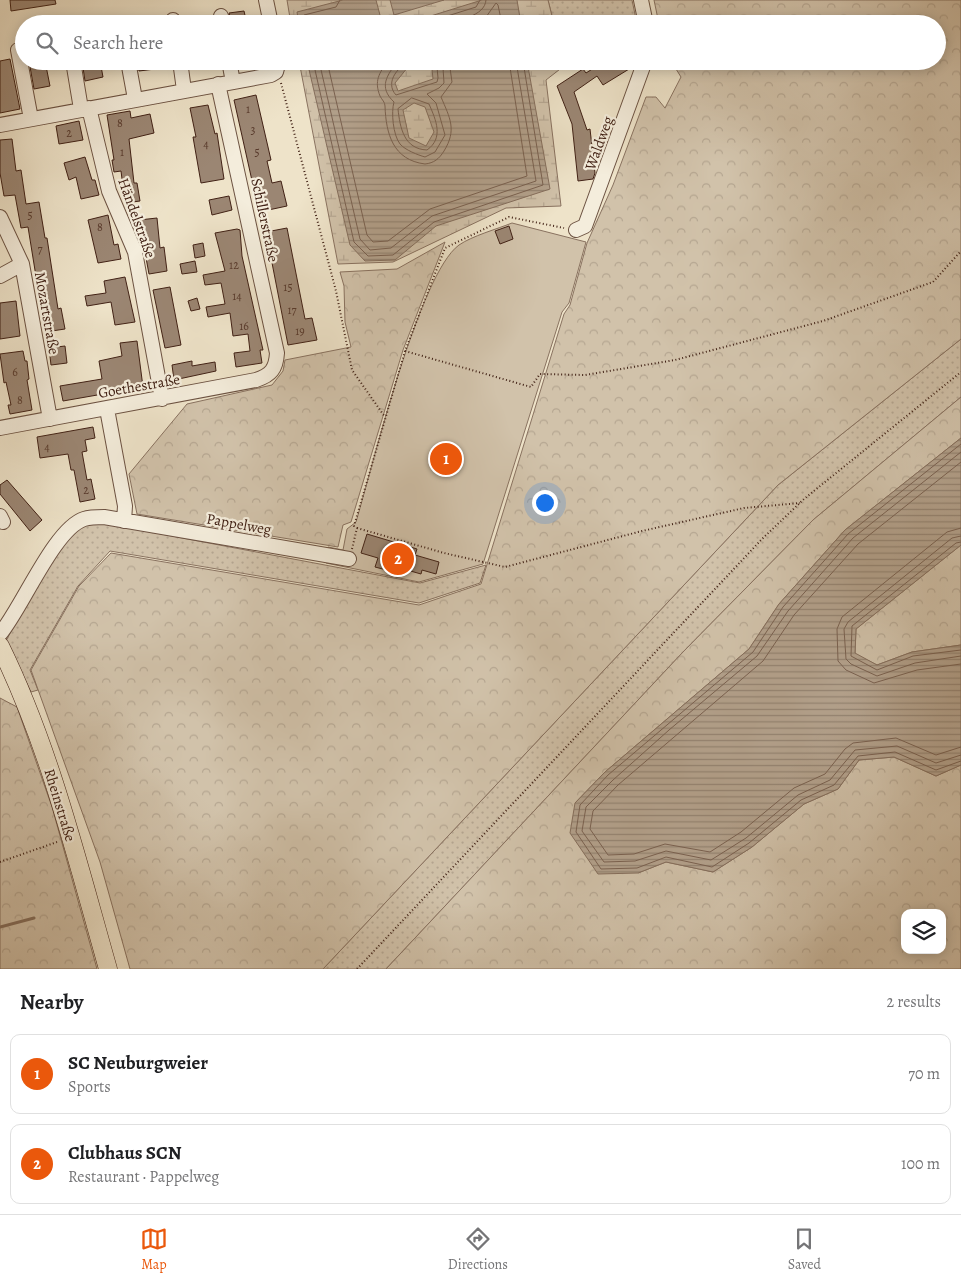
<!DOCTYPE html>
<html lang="en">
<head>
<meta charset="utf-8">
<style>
  body { margin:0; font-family:Alegreya,serif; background:#f6f6f6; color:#202124 }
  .controls { position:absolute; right:15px; bottom:15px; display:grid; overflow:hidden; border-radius:10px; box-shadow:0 2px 12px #0003 }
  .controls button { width:45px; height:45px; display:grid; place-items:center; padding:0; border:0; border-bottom:1px solid #e0e0e0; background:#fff; color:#202124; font:25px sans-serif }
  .you { position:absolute; left:544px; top:502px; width:18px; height:18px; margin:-12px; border:4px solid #fff; border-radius:50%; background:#1a73e8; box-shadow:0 0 0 8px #1a73e833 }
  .badge { display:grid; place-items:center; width:32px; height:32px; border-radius:50%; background:#ea580c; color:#fff; font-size:16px; font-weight:700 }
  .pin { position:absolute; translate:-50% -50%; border:2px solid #fff; box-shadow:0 1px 5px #0006 }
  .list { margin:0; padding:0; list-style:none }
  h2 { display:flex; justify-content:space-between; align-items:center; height:65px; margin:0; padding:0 20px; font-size:21px }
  h2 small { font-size:16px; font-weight:400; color:#757577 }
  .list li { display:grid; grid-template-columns:32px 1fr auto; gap:15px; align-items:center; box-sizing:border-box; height:80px; margin:0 10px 10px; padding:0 10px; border:1px solid #e0e0e0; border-radius:10px }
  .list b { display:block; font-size:19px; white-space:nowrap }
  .list p { margin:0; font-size:16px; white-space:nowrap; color:#757577 }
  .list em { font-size:16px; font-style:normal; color:#757577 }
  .icon { flex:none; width:28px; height:28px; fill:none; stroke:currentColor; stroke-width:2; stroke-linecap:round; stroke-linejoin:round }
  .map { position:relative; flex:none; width:961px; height:969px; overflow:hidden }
  .search { position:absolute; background:#fff; box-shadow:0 2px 12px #0003; left:15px; right:15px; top:15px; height:55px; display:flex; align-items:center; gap:12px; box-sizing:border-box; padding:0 18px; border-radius:28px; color:#757577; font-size:19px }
  .sheet { height:245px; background:#fff }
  nav { display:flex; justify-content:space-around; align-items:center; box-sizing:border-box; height:70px; border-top:1px solid #e0e0e0; background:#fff; font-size:14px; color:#757577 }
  nav a { display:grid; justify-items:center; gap:2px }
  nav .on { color:#ea580c }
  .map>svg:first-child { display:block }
  .grass { fill:url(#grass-dots); stroke:#897260 }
  .forest { fill:url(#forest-crowns); stroke:#897260; fill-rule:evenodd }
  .wetland { fill:url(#wetland-marsh); stroke:#897260 }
  .garden { fill:#d1c2aa; stroke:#897260 }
  .water { fill:url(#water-rules); stroke:#856e5c; fill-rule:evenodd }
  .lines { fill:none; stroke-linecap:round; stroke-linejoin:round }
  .shore { stroke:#7a6150; stroke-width:1 }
  .stream { stroke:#856e5c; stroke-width:3 }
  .building { fill:#9b8673; stroke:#412115 }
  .minor-casing { stroke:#6c5242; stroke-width:16 }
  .major-casing { stroke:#412115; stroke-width:19 }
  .path { stroke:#412115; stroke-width:2; stroke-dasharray:1 2.5; stroke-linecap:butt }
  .minor { stroke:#f4eddc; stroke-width:14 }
  .major { stroke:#eee3c9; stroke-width:18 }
  .labels { text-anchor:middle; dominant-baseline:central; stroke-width:4.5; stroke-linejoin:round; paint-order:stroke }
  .number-label { font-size:12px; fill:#583a2c }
  .street-label { font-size:15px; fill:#412115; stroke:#f4eddc }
</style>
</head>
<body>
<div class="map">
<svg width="961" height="969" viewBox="0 0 961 969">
  <defs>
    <pattern id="grass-dots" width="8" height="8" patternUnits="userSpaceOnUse" patternTransform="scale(1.25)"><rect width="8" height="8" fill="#d1c2aa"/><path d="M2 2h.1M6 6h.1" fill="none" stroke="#b5a691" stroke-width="1.8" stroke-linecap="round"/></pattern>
    <pattern id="forest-crowns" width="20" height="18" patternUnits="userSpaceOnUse" patternTransform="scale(1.25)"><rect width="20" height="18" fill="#d1c2aa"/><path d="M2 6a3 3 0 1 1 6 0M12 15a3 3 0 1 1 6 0" fill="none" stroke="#b5a691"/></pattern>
    <pattern id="wetland-marsh" width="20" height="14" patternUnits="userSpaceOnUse" patternTransform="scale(1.25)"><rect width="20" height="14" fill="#d1c2aa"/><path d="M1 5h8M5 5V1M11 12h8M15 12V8" fill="none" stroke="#b5a691"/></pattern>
    <pattern id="water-rules" width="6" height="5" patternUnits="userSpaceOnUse" patternTransform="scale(1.25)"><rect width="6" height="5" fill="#b3a18c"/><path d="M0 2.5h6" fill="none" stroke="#938371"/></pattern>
  </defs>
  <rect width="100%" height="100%" fill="#eee3c9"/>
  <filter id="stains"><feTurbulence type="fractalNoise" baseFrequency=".004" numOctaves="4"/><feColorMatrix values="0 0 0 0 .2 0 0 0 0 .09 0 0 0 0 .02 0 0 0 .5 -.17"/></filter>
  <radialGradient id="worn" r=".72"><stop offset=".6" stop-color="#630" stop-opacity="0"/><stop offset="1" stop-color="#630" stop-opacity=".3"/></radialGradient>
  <!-- grass -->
  <path class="grass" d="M548,0H632L637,24H554Z
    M961,339V397L813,520L683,652L386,969H323L778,485Z
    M103,523L420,583L486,565L480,583L419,603L110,551L78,586L30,670L38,690L31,692L6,641C20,614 58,537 84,525C89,523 97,523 103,523Z"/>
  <!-- forest -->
  <path class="forest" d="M654,0H961V339L778,485L323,969H130L100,862L31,670L79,586L111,553L419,605L481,584L564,314L570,305L587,243L613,185L646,97H656L665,108L681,77L671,61H937V24H659Z
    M445,242L403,350L351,522L343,525L338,547L137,514L129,474L187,404L272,385L283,371L285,360L351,347L345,322L344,286L340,272L397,269Z
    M961,397V438L845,530L779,604L749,649L605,772L575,803L638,873L666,862L713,872L752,847L804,804L838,789L859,760L894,757L936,776L961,765V969H386L683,652L813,520ZM905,913H942V950H905Z
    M961,545V645L912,652L877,665L855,654L856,629Z
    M0,698L17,707L52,807L97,969H0Z"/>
  <!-- wetland -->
  <path class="wetland" d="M287,0H548L554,24H291Z
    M299,61H563L564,66L546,80L561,206L506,208L393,262L338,264Z"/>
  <!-- garden -->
  <path class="garden" d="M512,223L586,242L569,303L562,312L483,564L419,582L326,563L328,547L343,550L347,529L356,522C372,468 419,274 459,245C472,236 497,229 512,223Z"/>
  <!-- water -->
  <path class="water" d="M343,0H376L381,19L363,24H299L297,12Z
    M390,0H444L394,15Z
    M482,0H517L521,24H405Z
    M307,61H527L550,189L436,226L395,260L365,261L350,245ZM424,65L432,69L433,79L398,91L395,83L408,67ZM414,103L425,107L434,132L426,146L409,138L403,110Z
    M961,438V545L856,629L855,653L877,665L912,652L961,645V765L936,776L894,757L859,760L838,789L804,804L752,847L713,872L666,862L638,873L598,874L570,833L575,803L605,772L749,649L779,604L845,530Z"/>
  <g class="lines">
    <!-- shore -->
    <path class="shore" d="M304,24V15L336,7L340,0
      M422,24L476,7L480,0
      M443,24C457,20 485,17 486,0
      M469,24L486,17L496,3L498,5L502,24
      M313,61L354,242L368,256L393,255L434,222L543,185L523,61
      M319,61L360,239L370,250L391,248L432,216L536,181L516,61
      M327,61L367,235L373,242L388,241L430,209L527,176L509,61
      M388,61C379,73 374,81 380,96C382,100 385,102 385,106C386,134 393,160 425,164C434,163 439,159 444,151C457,130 450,118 441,97L452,82L449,61
      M398,61C387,75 378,87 394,102C391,112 393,135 400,144C405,150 418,155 425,157L435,152L445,135L436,103L427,94L439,88L444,83L443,68L440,61
      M413,61C399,64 384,82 396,95L437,82L438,78L437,67L428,61
      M412,98L429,104C436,120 444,138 427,150C404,149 400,128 398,109Z
      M961,444L848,534L783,607L753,652L608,775L580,805L576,832L601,869L637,868L666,857L712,867L749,843L801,800L834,785L858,756L895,752L936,770L961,761
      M961,452L853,538L788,611L757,656L669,730L613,780L586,807L582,831L604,862L635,861L666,851L711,860L746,838L798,795L830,780L855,750L897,746L936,763L961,755
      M961,462L858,544L794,615L763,661L618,785L593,811L590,829L608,855L634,854L665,844L710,852L741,832L794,788L825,774L845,749L853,743L896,738L936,755L961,747
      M961,528L947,532L842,617L837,629L838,661L846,670L874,683L917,670L961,664
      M961,536L952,538L848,622L844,629L846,659L851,664L877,676L915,663L961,656
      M961,542L956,543L852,626L851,656L877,670L913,656L961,650"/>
    <!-- stream -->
    <path class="stream" d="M0,927L34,918"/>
  </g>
  <!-- building -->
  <path class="building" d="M10,0H55L56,4L11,11Z
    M244,11L247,24H232L229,13Z
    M10,59L20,109L0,113V61Z
    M29,61H45L50,86L34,89Z
    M82,61H100L103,77L85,81Z
    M137,61H154L155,69L139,71Z
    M605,61H636L634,66L603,85L597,76L574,92L587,130L590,129L595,173L593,179L578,181L572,124L557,86L583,69L586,73Z
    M256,95L271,160L267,161L272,183L281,181L287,206L259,212L234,100Z
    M208,105L215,134L217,133L224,179L201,183L193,137H196L190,108Z
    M130,111L131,118L150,114L154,133L129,139L134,183H137L140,201L125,203L121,171L114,172L112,160H114L107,115Z
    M79,121L83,140L59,144L56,126Z
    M12,139L16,171L21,170L26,204L39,202L45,238H47L58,309L61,308L65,329L45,332L28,227L21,228L15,195L4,196L0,173V140Z
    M85,157L92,180H95L99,195L81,199L76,177L69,180L64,163Z
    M229,196L232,210L212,215L209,200Z
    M108,215L114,245L118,244L121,259L98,263L88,220Z
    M157,218L160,248L164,247L167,271L149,274L139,220Z
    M509,226L513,239L500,244L495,231Z
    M287,228L305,319L312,318L317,340L288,345L266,232Z
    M237,229L240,230L242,256L263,350H260L262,363L236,367L234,353L250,351L248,334L233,336L230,313L208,317L206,307L225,304L221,283L205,285L203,275L225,271L215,233Z
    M203,243L205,256L195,258L193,245Z
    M195,261L197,272L182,274L180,264Z
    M125,277L135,322L115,325L111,302L87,306L85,296L106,293L104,281Z
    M170,287L181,345L165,348L153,290Z
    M197,298L200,309L191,311L188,301Z
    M16,301L20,336L0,339V303Z
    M137,341L143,387L63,401L60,386L102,379L99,361L122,356L120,343Z
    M65,346L67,363L51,365L49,348Z
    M23,351L25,361H27L29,379L27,380L32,410L10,414L8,405H11L6,382L4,383L0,354Z
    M192,361V366L215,362L216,371L174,380L172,365Z
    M93,427L95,438L85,440L87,451L82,452L87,480L91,479L95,499L80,502L74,470H71L68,454L40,458L37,437Z
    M7,480L42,520L30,531L0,494V485Z
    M367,534L417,549L415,555L439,562L436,574L422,570L421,574L400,568L398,573L375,567L378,558L361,553Z"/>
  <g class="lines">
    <defs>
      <path id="minor" d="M266,0L271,24
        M641,0L646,24
        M221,16L223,24
        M173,20V24
        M18,50L31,119
        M73,61L81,109
        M128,61L135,99
        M180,61L184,90
        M229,61L233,82
        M89,108L109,191L135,252L162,399
        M0,125L271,75L276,72L279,61
        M0,217L22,264L50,419
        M576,230L585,226L645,61
        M0,276L22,264
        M107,409L125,506L124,521
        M0,428L256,380C271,375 276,369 277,353L218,84
        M0,516L3,522
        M0,634C22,608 54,529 84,519C90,517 98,517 104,517L349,559"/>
      <path id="major" d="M0,646C50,748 77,860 108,969"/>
    </defs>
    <!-- minor casing -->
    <use href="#minor" class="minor-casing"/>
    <!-- major casing -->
    <use href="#major" class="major-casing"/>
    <!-- path -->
    <path class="path" d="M281,83L336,291L352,370L385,417
      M405,351L531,387L540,374L585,375L675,360L823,321L933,282L961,251
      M357,528L444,553L505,567L642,531L744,508L800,503
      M352,549L357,528L354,526L405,351L445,248L509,217L564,228
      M0,862L57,842
      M357,969L762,539L804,499L961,372"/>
    <!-- minor -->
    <use href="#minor" class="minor"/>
    <!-- major -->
    <use href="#major" class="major"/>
  </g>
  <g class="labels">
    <!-- number labels -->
    <g class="number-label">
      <text x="248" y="109">1</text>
      <text x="120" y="123">8</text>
      <text x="253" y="130">3</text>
      <text x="69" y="133">2</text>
      <text x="206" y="144">4</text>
      <text x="122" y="152">1</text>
      <text x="257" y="152">5</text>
      <text x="30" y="215">5</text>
      <text x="100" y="227">8</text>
      <text x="40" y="249">7</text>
      <text x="234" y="265">12</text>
      <text x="288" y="287">15</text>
      <text x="237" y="296">14</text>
      <text x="292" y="310">17</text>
      <text x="244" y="326">16</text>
      <text x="300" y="331">19</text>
      <text x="15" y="372">6</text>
      <text x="20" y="400">8</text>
      <text x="47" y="447">4</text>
      <text x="86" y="490">2</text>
    </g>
    <!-- street labels -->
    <g class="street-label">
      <text transform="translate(599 143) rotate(-70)">Waldweg</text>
      <text transform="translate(137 218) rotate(70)">Händelstraße</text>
      <text transform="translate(265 220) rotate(78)">Schillerstraße</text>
      <text transform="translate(47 313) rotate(80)">Mozartstraße</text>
      <text transform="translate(139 386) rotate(-10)">Goethestraße</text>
      <text transform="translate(239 524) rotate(10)">Pappelweg</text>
      <text transform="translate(60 805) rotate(73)">Rheinstraße</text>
    </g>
  </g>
  <rect width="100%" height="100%" filter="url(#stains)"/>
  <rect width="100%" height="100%" fill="url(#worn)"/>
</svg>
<div class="controls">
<button><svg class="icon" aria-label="layers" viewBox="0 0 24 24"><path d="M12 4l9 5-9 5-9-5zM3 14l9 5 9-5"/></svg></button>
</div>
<div class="you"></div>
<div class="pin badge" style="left:446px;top:459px">1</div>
<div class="pin badge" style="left:398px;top:559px">2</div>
<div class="search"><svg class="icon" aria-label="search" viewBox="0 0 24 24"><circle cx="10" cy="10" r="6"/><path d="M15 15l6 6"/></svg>Search here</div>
</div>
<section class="sheet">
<h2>Nearby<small>2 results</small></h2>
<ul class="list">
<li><span class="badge">1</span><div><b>SC Neuburgweier</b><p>Sports</p></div><em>70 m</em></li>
<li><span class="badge">2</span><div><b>Clubhaus SCN</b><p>Restaurant · Pappelweg</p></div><em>100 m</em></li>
</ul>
</section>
<nav>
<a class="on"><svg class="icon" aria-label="map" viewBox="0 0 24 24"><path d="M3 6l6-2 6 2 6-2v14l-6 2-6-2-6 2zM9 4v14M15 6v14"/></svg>Map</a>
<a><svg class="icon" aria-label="directions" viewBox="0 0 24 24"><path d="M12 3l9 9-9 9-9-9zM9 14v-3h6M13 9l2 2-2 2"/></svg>Directions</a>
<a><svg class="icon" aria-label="saved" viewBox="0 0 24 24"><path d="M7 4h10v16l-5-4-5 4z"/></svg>Saved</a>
</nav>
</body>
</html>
